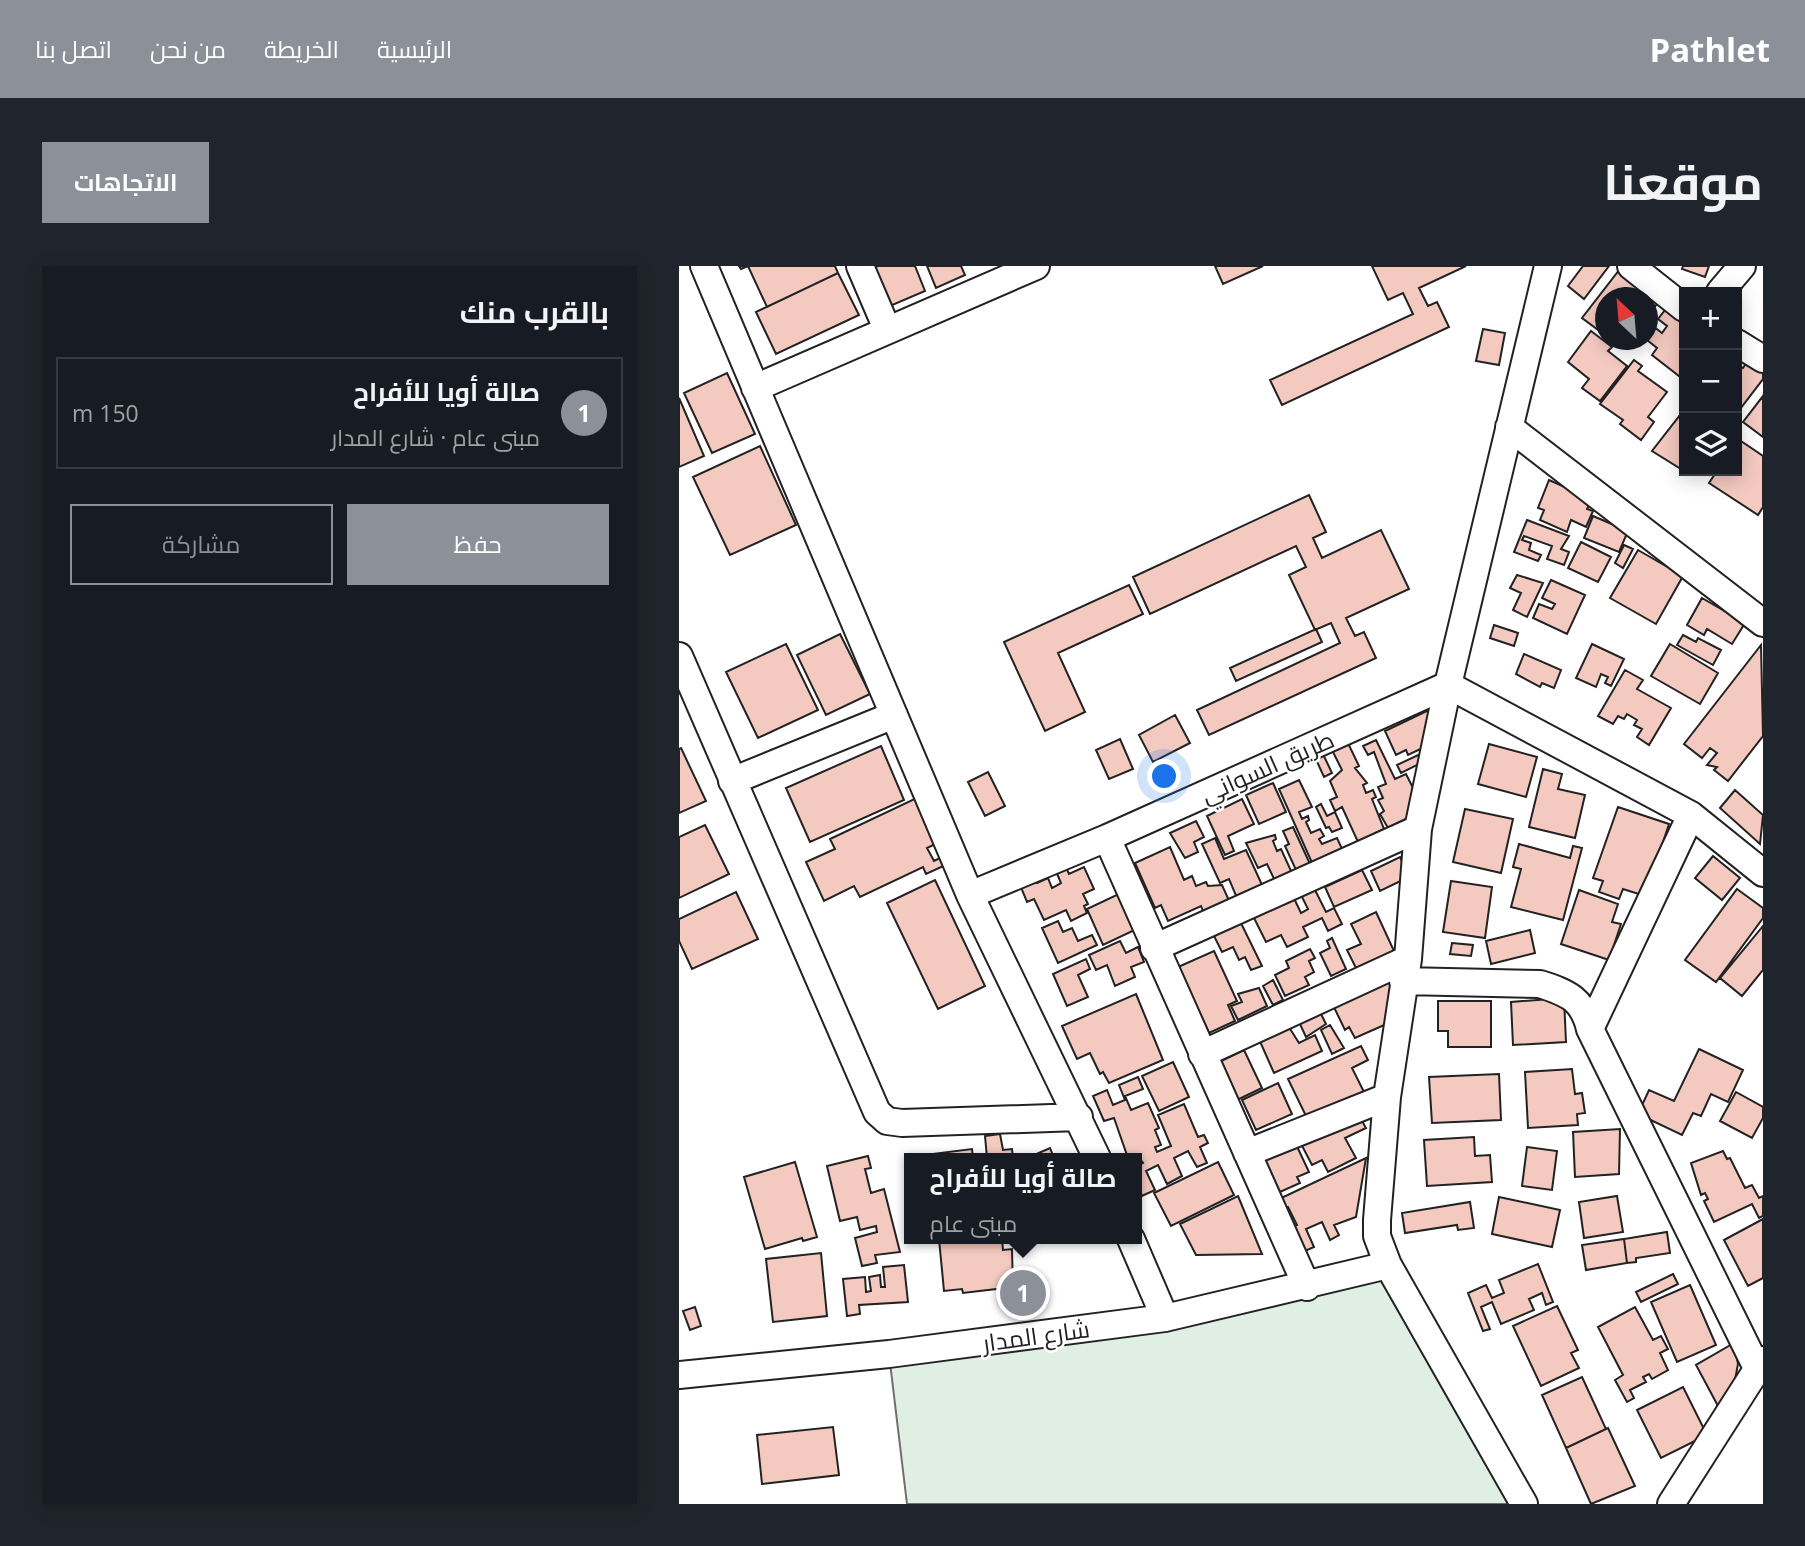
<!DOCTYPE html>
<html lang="ar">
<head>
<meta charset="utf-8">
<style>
  body { margin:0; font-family:"Open Sans",Cairo,sans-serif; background:#20242c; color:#f1f3f6; direction:rtl }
  .controls { position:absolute; right:21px; top:21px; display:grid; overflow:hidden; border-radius:0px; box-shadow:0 4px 18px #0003 }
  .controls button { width:63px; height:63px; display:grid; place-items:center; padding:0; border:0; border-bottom:2px solid #363941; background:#171b24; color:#f1f3f6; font:35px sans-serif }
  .compass { position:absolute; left:916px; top:21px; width:63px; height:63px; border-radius:50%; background:#171b24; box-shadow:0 4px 18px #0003; rotate:334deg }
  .you { position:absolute; left:486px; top:511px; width:24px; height:24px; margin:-18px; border:5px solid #fff; border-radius:50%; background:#1a73e8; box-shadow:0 0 0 10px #1a73e833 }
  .badge { display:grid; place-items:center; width:46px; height:46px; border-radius:50%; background:#8c9099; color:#fff; font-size:23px; font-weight:700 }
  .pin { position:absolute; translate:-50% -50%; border:4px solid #fff; box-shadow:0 2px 7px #0006 }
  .popup { position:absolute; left:225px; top:887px; width:238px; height:91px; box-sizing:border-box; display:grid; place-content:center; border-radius:0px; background:#171b24; filter:drop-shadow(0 2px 5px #0005); font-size:23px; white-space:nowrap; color:#9ea1a6 }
  .popup b { font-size:26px; color:#f1f3f6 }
  .popup::after { content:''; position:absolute; left:50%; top:100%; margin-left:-14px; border:14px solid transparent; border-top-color:#171b24 }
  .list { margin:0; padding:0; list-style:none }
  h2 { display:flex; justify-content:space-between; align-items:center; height:91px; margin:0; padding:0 28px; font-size:30px }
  h2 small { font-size:23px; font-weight:400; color:#9ea1a6 }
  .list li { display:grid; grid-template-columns:46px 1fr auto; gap:21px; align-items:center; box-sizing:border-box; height:112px; margin:0 14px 14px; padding:0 14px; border:2px solid #363941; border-radius:0px }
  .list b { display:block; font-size:26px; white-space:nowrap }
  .list p { margin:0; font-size:23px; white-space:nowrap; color:#9ea1a6 }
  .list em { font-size:23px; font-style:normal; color:#9ea1a6 }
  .actions { display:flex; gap:14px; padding:21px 28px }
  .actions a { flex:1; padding:16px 0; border:2px solid #8c9099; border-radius:0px; text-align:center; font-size:24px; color:#8c9099 }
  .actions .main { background:#8c9099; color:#fff }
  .icon { flex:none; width:38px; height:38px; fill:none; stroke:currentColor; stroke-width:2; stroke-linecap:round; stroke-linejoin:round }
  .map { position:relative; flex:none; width:1084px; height:1238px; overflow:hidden; direction:ltr; border-radius:0px }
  header { display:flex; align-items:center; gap:42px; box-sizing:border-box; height:98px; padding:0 35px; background:#8c9099; color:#fff }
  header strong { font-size:33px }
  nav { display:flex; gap:38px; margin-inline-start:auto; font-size:24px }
  .intro { display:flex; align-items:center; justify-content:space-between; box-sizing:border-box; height:168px; padding:0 42px }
  h1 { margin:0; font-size:49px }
  .button { padding:18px 32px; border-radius:0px; background:#8c9099; color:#fff; font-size:24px; font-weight:700 }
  main { display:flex; gap:42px; padding:0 42px }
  aside { flex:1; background:#171b24; border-radius:0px; box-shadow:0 4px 18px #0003 }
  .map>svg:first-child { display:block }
  .green { fill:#e0efe3; stroke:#6f6f6f; stroke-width:2 }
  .building { fill:#f3c9c0; stroke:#222; stroke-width:2 }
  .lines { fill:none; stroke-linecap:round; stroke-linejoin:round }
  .minor-casing { stroke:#222; stroke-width:30 }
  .minor { stroke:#fff; stroke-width:26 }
  .labels { text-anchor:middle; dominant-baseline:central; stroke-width:5; stroke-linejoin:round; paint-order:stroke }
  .street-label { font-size:24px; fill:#222; stroke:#fff }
</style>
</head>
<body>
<header>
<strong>Pathlet</strong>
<nav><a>الرئيسية</a><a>الخريطة</a><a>من نحن</a><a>اتصل بنا</a></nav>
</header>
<div class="intro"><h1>موقعنا</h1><a class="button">الاتجاهات</a></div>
<main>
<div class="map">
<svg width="1084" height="1238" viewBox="0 0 1084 1238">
  <rect width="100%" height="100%" fill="#fff"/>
  <!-- green -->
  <path class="green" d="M709,999L845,1238H228L210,1088Z"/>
  <!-- building -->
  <path class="building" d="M60,0H156L159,7L88,41L69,0L62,3Z
    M199,0H236L246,25L211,40L194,2Z
    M248,0H282L286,9L257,22Z
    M536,0H584L544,18Z
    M693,0H787L740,22L749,40L758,36L770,61L603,139L591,114L734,48L724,27L709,34Z
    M904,0H930L905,33L889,20Z
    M1004,0H1030L1026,11L1003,3Z
    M941,3L981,34L968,51V32H926V69L903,52Z
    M159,7L180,49L97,88L77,46Z
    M990,39L1005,51V114L973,89L978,82L968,74L974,60L983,67L988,60L979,53Z
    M804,63L826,67L820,99L797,95Z
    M912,65L933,81L929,85L948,100L921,135L903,122L910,113L889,96Z
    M1070,93L1084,104V113L1058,147V99L1064,102Z
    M955,94L963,100L959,105L988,126L969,151L975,156L962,174L941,158L944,154L921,138Z
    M48,107L76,168L33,187L5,127Z
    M1084,130V171L1064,156Z
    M0,132L25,190L0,201Z
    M1005,144V205H1013L1010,208L973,185Z
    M1059,173L1084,190V241L1079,249L1030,217L1038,205H1058Z
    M81,180L117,259L51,289L14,211Z
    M870,214L913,233L908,243L914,245L907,261L892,254L888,266L861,254L865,244L859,242Z
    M630,229L647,266L634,272L643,292L702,264L730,323L667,352L676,370L685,366L697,392L530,469L518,444L661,377L652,357L636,364L610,309L627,301L617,280L471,348L454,311Z
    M914,250L949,265L940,286L905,272Z
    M848,254L890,270L882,283L890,286L885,299L868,293L873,280L845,270L843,274L852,277L850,284L862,289L859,295L835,286Z
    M902,276L932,291L919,316L889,302Z
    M945,279L954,283L944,302L936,297Z
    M959,284L1004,310L977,358L931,332Z
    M838,309L864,317L848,351L834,344L842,327L831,322Z
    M872,314L906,329L888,368L854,352L860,338L873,343L876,338L863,332Z
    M450,319L464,348L379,387L406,446L366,465L325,376Z
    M1023,332L1066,357L1053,378L1028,363L1025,369L1008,359Z
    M815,359L839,367L835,380L811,372Z
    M637,363L643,376L557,415L551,402Z
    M161,368L191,428L147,449L118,389Z
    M1004,369L1017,376L1019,372L1042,384L1034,399L998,379Z
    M107,378L139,444L79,472L47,406Z
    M913,378L945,393L932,420L926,417L929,411L922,408L917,421L897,412Z
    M991,378L1039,407L1021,438L972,410Z
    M1082,379L1084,470L1049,515L1035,504L1038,501L1028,499L1038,487L1031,482L1023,492L1005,478Z
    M845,388L882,404L875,422L863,417L861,421L837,408Z
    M946,404L964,414L958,423L992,442L970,479L958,471L963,463L955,459L958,454L948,448L945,453L939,450L934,458L919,450Z
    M752,443V478L729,489L727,484L717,489L706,465Z
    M496,449L511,477L474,496L460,469Z
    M441,473L454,503L430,513L417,484Z
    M667,473L680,500L676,502L688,517L684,519L687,527L694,524L697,531L693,533L705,563L679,576L663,541L656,545L651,534L658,531L651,515L663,504L651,480Z
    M697,474L716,513L727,508L733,520L738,518L737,548L709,562L701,548L705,545L699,534L704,532L699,521L707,518L695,486L689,489L684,480Z
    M810,478L858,491L847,531L799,518Z
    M202,480L225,534L131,576L107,522Z
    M2,482L27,535L0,547V483Z
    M750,484L746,495L722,507L718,499Z
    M643,486L653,507L645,511L635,489Z
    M864,503L883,508L879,523L906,529L896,572L850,561Z
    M309,506L326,540L306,550L289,516Z
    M620,514L633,541L620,546L623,553L629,550L630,554L627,556L632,567L641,563L645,570L640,573L643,578L658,572L664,585L634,599L600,523Z
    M594,517L607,546L580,558L567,529Z
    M1056,524L1084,549L1081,578L1041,542Z
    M246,528L267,573L248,582L255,595L267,589L271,597L247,608L244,601L181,631L175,620L145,635L127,596L156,583L151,573Z
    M563,533L575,558L549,570L555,585L546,589L528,550Z
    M642,538L648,550L656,546L663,562L653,566L650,561L647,562L637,541Z
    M939,541L990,558L966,630L944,623L940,633L920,626L924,615L914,612Z
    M786,543L834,553L822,607L774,596Z
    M517,555L525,571L515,576L519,586L506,592L491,567Z
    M26,559L50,608L0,632V571Z
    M614,561L631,598L617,604L606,580L610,578L604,565Z
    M596,569L597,573L594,575L598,585L602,583L613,607L596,615L588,598L579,602L567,577Z
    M536,572L545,593L567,584L584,621L558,632L550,613L541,617L523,578Z
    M840,578L891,592L894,580L903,582L884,654L832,641L842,603L834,601Z
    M491,581L505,614L513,610L517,620L527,616L529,620L543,619L552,639L526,650L522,640L489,655L482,639L476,642L456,597Z
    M1034,590L1061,612L1043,634L1016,612Z
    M721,591L730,611L701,625L692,605Z
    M386,599L390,608L405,601L415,623L404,628L409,638L405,640L408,647L392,655L387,644L365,654L355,633L348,636L341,619L356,615L358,617L369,612L373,622L382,617L376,603Z
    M683,604L693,624L655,641L646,621Z
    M256,614L306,720L259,743L208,637Z
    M772,615L813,621L806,672L764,666Z
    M633,618L647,646L655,642L663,658L649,665L643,652L624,661L629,671L608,681L602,669L587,676L573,648L613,628L622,647L629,643L620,625Z
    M1058,623L1084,642V652L1037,716L1006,694Z
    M900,624L939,638L933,656L942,658L930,694L882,678Z
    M446,625L462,661L424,679L408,643Z
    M57,626L79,673L13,703L0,675V653Z
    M697,646L715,685L677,702L668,684L682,678L672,658Z
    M560,653L583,700L572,704L566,691L560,694L554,681L543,686L533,666Z
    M379,655L384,666L393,662L399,675L413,669L418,679L379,697L363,662Z
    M1084,660V704L1063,730L1041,712Z
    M851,664L856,687L812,698L807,675Z
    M653,672L667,703L652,710L641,687L651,682L648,675Z
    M441,675L447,687L459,681L465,696L452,701L456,711L436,720L428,699L417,704L410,689Z
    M773,677L794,679L792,690L771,688Z
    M631,683L636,692L630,695L635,706L626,711L630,719L606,730L596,709L610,702L607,695Z
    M535,685L558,735L549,739L556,755L530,767L499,701Z
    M407,693L411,703L399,709L409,731L388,740L374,708Z
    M715,710L712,756L676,772L670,761L666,764L652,735Z
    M594,714L604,734L594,739L584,720Z
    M580,722L588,740L559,754L552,740L563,736L559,728Z
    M457,728L484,794L430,817L424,806L421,808L411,787L398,793L383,760Z
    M885,732L887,776L834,779L832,736Z
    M759,735H812V781H769V765H759Z
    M641,746L647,758L627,771L620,756Z
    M608,758L620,777L636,769L643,785L595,807L579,771Z
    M651,759L665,782L653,788L642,764Z
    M682,780L689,794L673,802L685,826L627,850L609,813Z
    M1020,783L1064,804L1049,836L1032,828L1022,850L1014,847L1003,869L959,848L970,824L995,835Z
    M565,784L583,822L558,834L540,796Z
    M494,796L510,831L480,845L463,810Z
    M893,803L896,828L903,827L906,847L898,848L899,859L849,862L846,806Z
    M820,808L822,854L753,857L750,811Z
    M459,811L464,823L446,830L452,844L469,837L480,862L476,864L482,879L476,881L478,886L492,880L479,849L505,838L519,871L525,869L529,877L521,881L528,897L518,901L509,885L495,892L503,910L488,918L479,899L467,905L476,924L463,930L458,919V900L464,897L461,893L449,892L435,852L425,855L414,830L428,824L434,839L446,834L440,819Z
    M599,817L613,848L577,864L563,834Z
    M1057,826L1084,841V852L1073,872L1041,855Z
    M678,846L687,862L666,872L677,892L649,906L643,894L633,899L620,874Z
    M941,863L940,908L896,911L894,866Z
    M321,868L324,884L333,883L334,892H308L306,870Z
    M795,871L796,890L811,889L813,916L748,920L745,874Z
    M615,874L630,906L618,911L621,917L601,926L583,889Z
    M848,881L878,885L873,924L843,920Z
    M371,882L375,892L343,891L353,890Z
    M293,883L294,892H238L237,890Z
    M1044,885L1048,893L1051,892L1066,922L1073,919L1080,932L1084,930V950L1080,952L1073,938L1035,956L1025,935L1029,933L1026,927L1022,929L1012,897Z
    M189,890L192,902L186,903L192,927L205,923L221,986L196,989L198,997L183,1000L176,972L198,966L197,960L181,964L178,951L161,955L148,900Z
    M687,892L677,951L655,959L660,969L651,974L643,956L627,963L635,981L624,986L613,961L618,959L609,941L602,944L598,934Z
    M116,896L138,971L124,975L123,972L86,983L65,911Z
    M539,896L555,929L492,960L475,927Z
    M559,930L583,988L517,989L501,958Z
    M938,930L944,966L905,972L900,936Z
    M820,931L881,944L873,981L813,968Z
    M791,936L795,962L779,964L778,959L726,967L723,947Z
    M1084,953V1012L1069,1020L1045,974Z
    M988,966L991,987L957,992V996L948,997L945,973Z
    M260,973H323L324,984L333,983L334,1021L284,1027L283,1023L265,1025Z
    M945,973L948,997L907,1004L903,979Z
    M142,987L148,1050L94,1056L87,993Z
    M859,998L874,1036L867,1039L863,1027L850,1033L855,1044L822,1058L813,1036L802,1041L811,1063L804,1065L789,1027L807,1019L813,1032L825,1027L820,1014Z
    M225,999L229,1036L180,1039L181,1048L168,1050L164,1013L186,1011L187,1026L192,1025L190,1011L201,1009L202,1021H206L204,1001Z
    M994,1008L999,1018L962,1036L957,1026Z
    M1011,1019L1037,1079L998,1096L972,1036Z
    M878,1040L899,1084L892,1087L900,1102L862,1120L834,1060Z
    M16,1041L22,1060L11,1064L4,1045Z
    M956,1041L974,1074L982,1070L989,1083L981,1087L989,1104L973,1113L970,1108L964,1111L967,1116L951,1124L955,1132L948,1136L936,1114L944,1109L919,1061Z
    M1055,1077L1059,1098L1056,1114L1050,1129L1039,1140L1017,1099Z
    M903,1111L927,1163L887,1182L863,1129Z
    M1004,1121L1028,1169L982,1192L958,1144Z
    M154,1161L160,1209L83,1218L78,1169Z
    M929,1162L956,1220L912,1238L887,1182Z"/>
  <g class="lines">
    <defs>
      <path id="minor" d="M25,0L291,629L418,892
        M181,0L208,63
        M952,0L1005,42
        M1041,26L1063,0
        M1058,77L1084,93
        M76,122L357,0
        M830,161L1084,357
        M0,390L198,846L208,855L223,857L400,851
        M53,515L215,449
        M428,572L628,1021
        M291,629L428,572L769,419L1012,549L1084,607
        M475,682L739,563
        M724,715L861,718C889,727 904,733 911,763L1078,1102
        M911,763L1012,549
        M523,788L729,693
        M568,887L708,831
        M452,973L486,1052
        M0,1109L210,1088L486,1052L709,999
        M845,1238L709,999L698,970V954L708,831L729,693L739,563L769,419L869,0
        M992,1238L1084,1094"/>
    </defs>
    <!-- minor casing -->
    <use href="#minor" class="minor-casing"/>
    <!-- minor -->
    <use href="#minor" class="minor"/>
  </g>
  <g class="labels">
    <!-- street labels -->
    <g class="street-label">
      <text transform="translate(588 500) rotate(-24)">طريق السواني</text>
      <text transform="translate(357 1069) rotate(-8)">شارع المدار</text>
    </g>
  </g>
</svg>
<div class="controls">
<button>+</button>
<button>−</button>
<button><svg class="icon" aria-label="layers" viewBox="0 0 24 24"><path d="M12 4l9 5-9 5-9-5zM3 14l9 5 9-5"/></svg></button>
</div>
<svg class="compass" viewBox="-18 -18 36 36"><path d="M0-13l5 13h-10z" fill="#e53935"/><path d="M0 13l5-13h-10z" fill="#9ea1a6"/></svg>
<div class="you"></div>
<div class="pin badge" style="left:344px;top:1027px">1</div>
<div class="popup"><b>صالة أويا للأفراح</b>مبنى عام</div>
</div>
<aside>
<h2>بالقرب منك<small></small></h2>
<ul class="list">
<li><span class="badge">1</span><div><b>صالة أويا للأفراح</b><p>مبنى عام · شارع المدار</p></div><em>150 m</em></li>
</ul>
<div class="actions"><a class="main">حفظ</a><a>مشاركة</a></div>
</aside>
</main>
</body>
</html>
